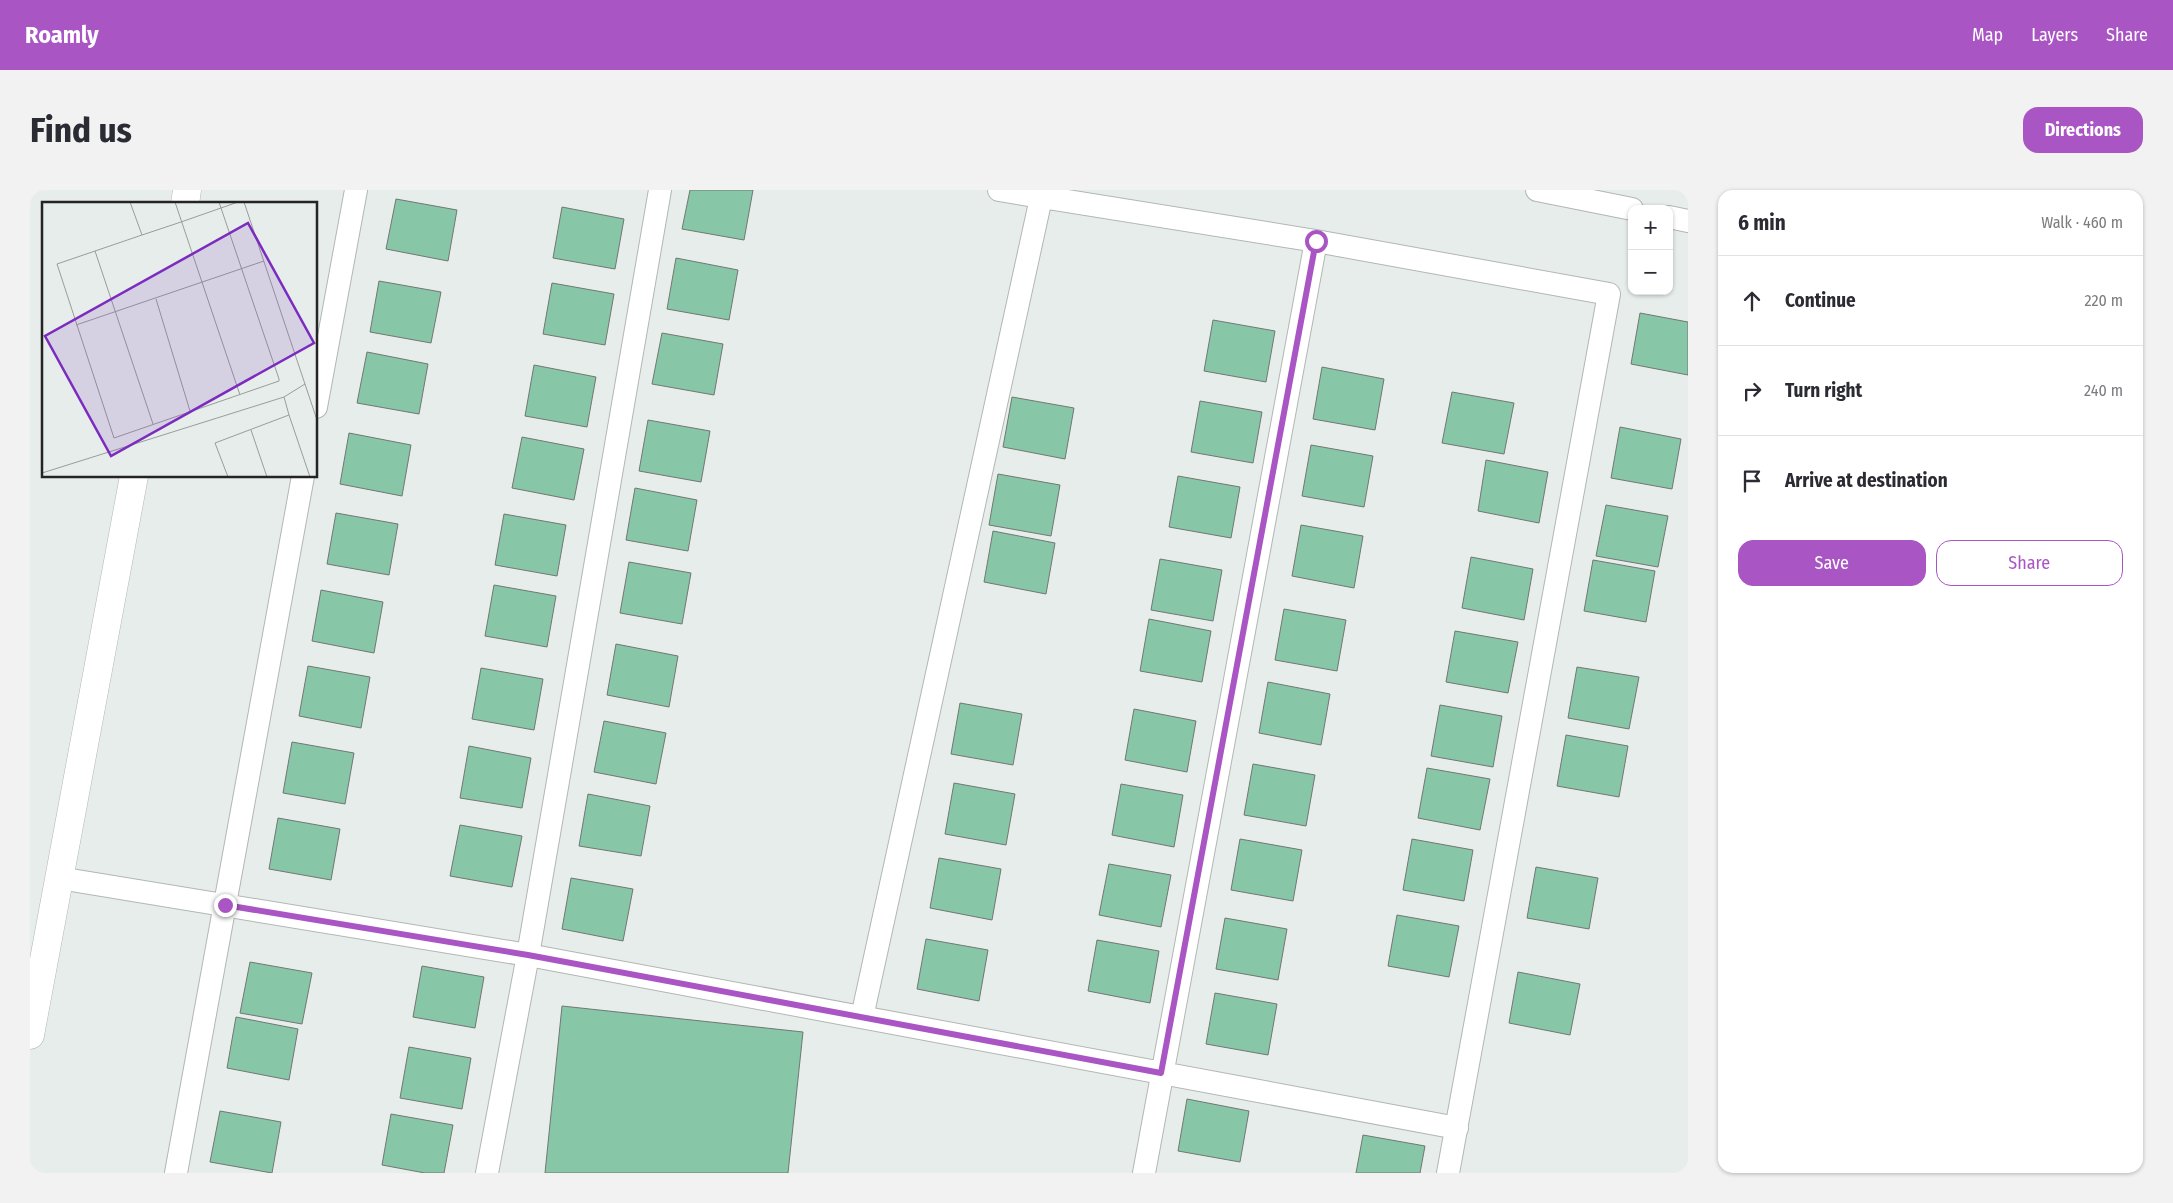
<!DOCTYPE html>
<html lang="en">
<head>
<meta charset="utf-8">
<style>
  body { margin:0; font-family:"Fira Sans Condensed",sans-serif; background:#f2f2f3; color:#2b2b33 }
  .controls { position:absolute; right:15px; top:15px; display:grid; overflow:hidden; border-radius:10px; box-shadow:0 1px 4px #0004 }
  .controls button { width:45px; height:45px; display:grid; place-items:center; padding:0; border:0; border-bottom:1px solid #e1e1e2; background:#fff; color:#2b2b33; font:25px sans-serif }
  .stop { position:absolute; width:15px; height:15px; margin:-11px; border:4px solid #aa55c4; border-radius:50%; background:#fff }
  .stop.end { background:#aa55c4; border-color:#fff; box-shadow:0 1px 5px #0008 }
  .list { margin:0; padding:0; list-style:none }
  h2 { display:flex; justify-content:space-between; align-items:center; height:65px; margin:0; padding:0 20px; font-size:21px }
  h2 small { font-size:16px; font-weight:400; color:#7c7c81 }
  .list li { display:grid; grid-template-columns:32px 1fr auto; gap:15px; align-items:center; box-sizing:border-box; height:90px; padding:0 20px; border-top:1px solid #e1e1e2 }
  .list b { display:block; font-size:19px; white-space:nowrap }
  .list em { font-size:16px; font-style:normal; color:#7c7c81 }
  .actions { display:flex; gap:10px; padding:15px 20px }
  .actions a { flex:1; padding:11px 0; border:1px solid #aa55c4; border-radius:15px; text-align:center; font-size:18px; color:#aa55c4 }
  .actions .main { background:#aa55c4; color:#fff }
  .icon { flex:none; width:28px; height:28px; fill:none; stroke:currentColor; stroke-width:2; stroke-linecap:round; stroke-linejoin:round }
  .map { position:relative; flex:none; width:1658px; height:983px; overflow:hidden; border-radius:15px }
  header { display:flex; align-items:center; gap:30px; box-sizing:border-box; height:70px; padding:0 25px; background:#aa55c4; color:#fff }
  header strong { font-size:24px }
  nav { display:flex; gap:28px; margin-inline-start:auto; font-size:18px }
  .intro { display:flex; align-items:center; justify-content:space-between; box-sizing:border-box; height:120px; padding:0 30px }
  h1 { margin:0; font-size:35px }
  .button { padding:12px 22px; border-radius:15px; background:#aa55c4; color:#fff; font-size:18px; font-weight:700 }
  main { display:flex; gap:30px; padding:0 30px }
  aside { flex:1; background:#fff; border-radius:15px; box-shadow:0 1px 4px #0004 }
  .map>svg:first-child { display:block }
  .building { fill:#87c6a6; stroke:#727774 }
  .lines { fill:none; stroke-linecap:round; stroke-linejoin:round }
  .minor-casing { stroke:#b2b7b4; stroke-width:24 }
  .tertiary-casing { stroke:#b2b7b4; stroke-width:29 }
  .minor { stroke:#fff; stroke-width:22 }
  .tertiary { stroke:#fff; stroke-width:28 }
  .route { stroke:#aa55c4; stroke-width:6 }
  .inset-road { fill:none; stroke:#999d9a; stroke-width:1 }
  .view { fill:#7b2cbf; fill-opacity:0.15; stroke:#7b2cbf; stroke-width:2.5 }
  .inset-edge { fill:none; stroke:#232423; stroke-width:2.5 }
</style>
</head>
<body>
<header>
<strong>Roamly</strong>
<nav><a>Map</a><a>Layers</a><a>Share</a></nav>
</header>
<div class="intro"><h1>Find us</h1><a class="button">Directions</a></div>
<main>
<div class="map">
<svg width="1658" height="983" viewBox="0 0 1658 983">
  <rect width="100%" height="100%" fill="#e7edea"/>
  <!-- building -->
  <path class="building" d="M660,0H723L714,50L652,39Z
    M366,9L427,20L418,71L356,59Z
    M532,17L594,29L585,79L523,68Z
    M646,68L708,80L699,130L637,119Z
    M349,91L411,102L401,153L340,142Z
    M522,93L584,104L575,155L513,144Z
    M1610,123L1658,132V185L1601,174Z
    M1183,130L1245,141L1236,192L1174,181Z
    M632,143L693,154L684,205L622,194Z
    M337,162L398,174L389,224L327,213Z
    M504,175L566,187L557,237L495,226Z
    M1292,177L1354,189L1345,240L1283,229Z
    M1422,202L1484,213L1474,264L1412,253Z
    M982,207L1044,218L1035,269L973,257Z
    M1170,211L1232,222L1223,273L1161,262Z
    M618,230L680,241L671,292L609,281Z
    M1590,237L1651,249L1642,299L1581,288Z
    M319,243L381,255L372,306L310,294Z
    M492,247L554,259L544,310L482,298Z
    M1281,255L1343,266L1334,317L1272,306Z
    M1456,270L1518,282L1509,333L1448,321Z
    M968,284L1030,295L1021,346L959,335Z
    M1148,286L1210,297L1201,348L1139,337Z
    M605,298L667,310L658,361L596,350Z
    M1576,315L1638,326L1628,377L1566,366Z
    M306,323L368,334L359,385L297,374Z
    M474,324L536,335L527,386L465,375Z
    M1271,335L1333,346L1324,398L1262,386Z
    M963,341L1025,353L1016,404L954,392Z
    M1441,367L1503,379L1494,430L1432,418Z
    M1130,369L1192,380L1183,431L1121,420Z
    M1563,370L1625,381L1616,432L1554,421Z
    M599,372L661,383L652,434L590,423Z
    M464,395L526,406L517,457L455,446Z
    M291,400L353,412L344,463L282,451Z
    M1254,419L1316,430L1307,481L1245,470Z
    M1119,429L1181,441L1172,492L1110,481Z
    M1425,441L1488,452L1478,503L1416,492Z
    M586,454L648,466L639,517L577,505Z
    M278,476L340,487L331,538L269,526Z
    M1547,477L1609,487L1599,539L1538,528Z
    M451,478L513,489L504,540L442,529Z
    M1238,492L1300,504L1291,555L1229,543Z
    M930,513L992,524L983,575L921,564Z
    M1410,515L1472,526L1463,577L1401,566Z
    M1104,519L1166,531L1157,582L1095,570Z
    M574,531L636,543L626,594L564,582Z
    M1536,545L1598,556L1589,607L1527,596Z
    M262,552L324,563L315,614L253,603Z
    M439,556L501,568L492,618L430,608Z
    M1223,574L1285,585L1276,636L1214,625Z
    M1397,578L1460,589L1450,640L1388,628Z
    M924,593L985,604L976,655L915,644Z
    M1091,594L1153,605L1144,657L1082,645Z
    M558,604L620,616L611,666L549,656Z
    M248,628L310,639L301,690L239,679Z
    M430,635L492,646L482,697L420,686Z
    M1210,649L1272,660L1263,711L1201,700Z
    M1382,649L1443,660L1434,711L1373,700Z
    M909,668L971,679L962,730L900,718Z
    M1079,674L1141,685L1131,737L1069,725Z
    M1506,677L1568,688L1559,739L1497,728Z
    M541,688L603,699L593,751L532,739Z
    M1367,725L1429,736L1419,787L1358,776Z
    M1195,728L1257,739L1248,790L1186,779Z
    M896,749L958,760L949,811L887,799Z
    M1067,750L1129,761L1120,813L1058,801Z
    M220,772L282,783L272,834L210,823Z
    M392,776L454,787L445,838L383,827Z
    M1488,782L1550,794L1540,845L1479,833Z
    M1185,803L1247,814L1238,865L1176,854Z
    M532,816L773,842L758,983H515Z
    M206,827L268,839L259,890L197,878Z
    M379,857L441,868L432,919L370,908Z
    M1157,909L1219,921L1210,972L1148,961Z
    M190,921L251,932L242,983L180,972Z
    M361,924L423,935L414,983H395L352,975Z
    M1333,945L1395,956L1390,983H1326Z"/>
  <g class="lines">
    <defs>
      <path id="minor" d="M969,0L1286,51L1579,104L1418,983
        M1507,0L1602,19
        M1639,27L1658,31
        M286,217L326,0
        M29,688L498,765L1427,938
        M832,827L1011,8
        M146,983L273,286
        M457,983L498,765L630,0
        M1114,983L1286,51"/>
      <path id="tertiary" d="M155,14L157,0
        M0,845L104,286"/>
    </defs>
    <!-- minor casing -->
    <use href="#minor" class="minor-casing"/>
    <!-- tertiary casing -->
    <use href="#tertiary" class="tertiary-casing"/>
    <!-- minor -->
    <use href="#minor" class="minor"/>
    <!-- tertiary -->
    <use href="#tertiary" class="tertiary"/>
  </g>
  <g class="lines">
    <!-- route -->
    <path class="route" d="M195,715L498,765L1131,883L1286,51"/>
  </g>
  <!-- overview -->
  <g transform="translate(12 12)">
    <rect width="275" height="275" fill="#e7edea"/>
    <path class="inset-road" d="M88,0L100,33M133,0L198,193M177,0L179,6L237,177V179L72,236L15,62L100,33L139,20L179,6L196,0M202,0L275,218M53,49L111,222M114,97L148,209M34,123L222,59M247,213L268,275M209,228L225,275M0,271L242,195L263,182M186,275L173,241L247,213L242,195"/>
    <path class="view" d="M206,21L272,141L69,254L3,134Z"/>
    <rect width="275" height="275" class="inset-edge"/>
  </g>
</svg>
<div class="controls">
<button>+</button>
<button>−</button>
</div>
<div class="stop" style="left:1286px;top:51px"></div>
<div class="stop end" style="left:195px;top:715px"></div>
</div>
<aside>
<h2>6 min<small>Walk · 460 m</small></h2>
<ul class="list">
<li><svg class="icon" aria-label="ahead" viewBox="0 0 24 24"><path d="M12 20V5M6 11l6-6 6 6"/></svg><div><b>Continue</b></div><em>220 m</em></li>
<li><svg class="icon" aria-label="right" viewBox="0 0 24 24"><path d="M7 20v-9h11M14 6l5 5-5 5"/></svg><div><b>Turn right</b></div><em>240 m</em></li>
<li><svg class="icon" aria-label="arrive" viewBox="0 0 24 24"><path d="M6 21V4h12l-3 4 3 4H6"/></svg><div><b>Arrive at destination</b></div></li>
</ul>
<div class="actions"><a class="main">Save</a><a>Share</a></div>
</aside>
</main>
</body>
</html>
